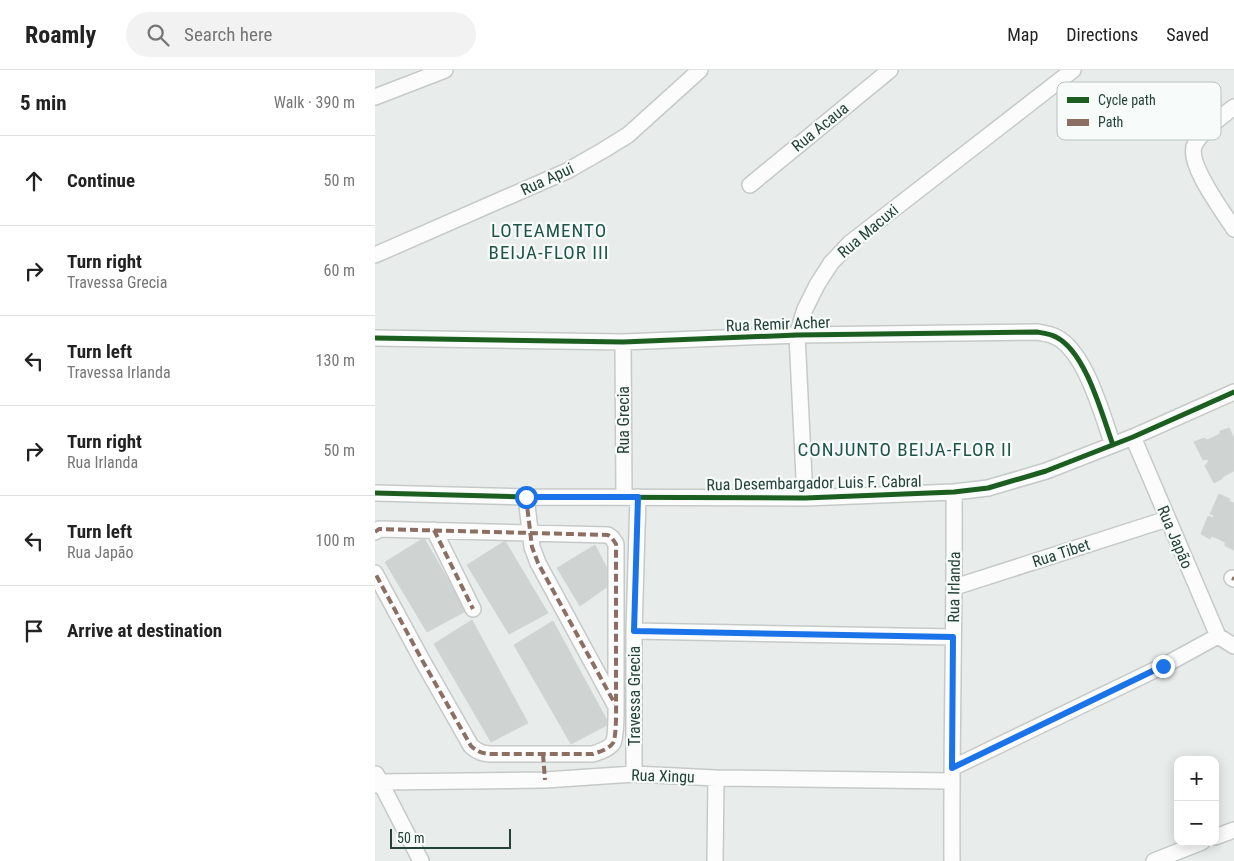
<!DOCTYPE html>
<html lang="en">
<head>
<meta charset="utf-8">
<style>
  body { margin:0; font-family:"Roboto Condensed",sans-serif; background:#f2f2f2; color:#222 }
  .controls { position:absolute; right:15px; bottom:15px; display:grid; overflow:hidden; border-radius:10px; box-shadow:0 2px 12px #0003 }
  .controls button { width:45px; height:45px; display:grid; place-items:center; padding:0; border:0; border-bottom:1px solid #e0e0e0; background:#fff; color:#222; font:25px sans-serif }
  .scale { position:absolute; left:15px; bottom:12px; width:121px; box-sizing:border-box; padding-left:5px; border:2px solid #24423a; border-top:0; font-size:14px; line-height:18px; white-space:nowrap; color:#24423a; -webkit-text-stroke:4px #f7fbf9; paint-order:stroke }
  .stop { position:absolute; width:15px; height:15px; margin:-11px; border:4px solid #1a73e8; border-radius:50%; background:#fff }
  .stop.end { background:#1a73e8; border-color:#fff; box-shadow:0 1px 5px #0008 }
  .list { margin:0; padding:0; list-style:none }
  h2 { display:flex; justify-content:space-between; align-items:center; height:65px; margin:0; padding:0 20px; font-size:21px }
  h2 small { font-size:16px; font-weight:400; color:#767676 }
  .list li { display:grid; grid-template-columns:32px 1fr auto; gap:15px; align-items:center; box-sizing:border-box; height:90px; padding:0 20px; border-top:1px solid #e0e0e0 }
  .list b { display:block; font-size:19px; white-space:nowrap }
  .list p { margin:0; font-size:16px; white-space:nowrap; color:#767676 }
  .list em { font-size:16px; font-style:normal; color:#767676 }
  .icon { flex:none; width:28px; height:28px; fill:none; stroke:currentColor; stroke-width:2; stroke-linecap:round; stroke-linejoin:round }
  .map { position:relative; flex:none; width:859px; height:791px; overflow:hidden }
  header { display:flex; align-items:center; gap:30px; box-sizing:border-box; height:70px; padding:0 25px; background:#fff; border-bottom:1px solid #e0e0e0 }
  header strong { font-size:24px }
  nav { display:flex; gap:28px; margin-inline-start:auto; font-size:18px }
  .search { width:350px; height:45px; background:#f2f2f2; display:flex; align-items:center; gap:12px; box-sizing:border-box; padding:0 18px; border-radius:28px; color:#767676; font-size:19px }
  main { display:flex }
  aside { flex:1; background:#fff }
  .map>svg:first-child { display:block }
  .building { fill:#cfd4d2; stroke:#d1d6d4 }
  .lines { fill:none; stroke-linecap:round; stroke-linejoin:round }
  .minor-casing { stroke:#c5cac8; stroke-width:18 }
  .minor { stroke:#fcfcfc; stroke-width:15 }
  .quiet { stroke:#8d6e63; stroke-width:4; stroke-dasharray:8 4; stroke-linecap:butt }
  .cycleway-casing { stroke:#f7fbf9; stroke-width:8 }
  .cycleway { stroke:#1b5e20; stroke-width:5 }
  .route { stroke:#1a73e8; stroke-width:6 }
  .labels { text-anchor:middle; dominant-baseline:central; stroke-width:4.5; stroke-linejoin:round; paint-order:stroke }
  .street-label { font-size:16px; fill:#24423a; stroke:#f7fbf9 }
  .quarter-label { font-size:19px; letter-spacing:1px; fill:#1f5548; stroke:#f7fbf9 }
  .key { fill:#f7fbf9; stroke:#b8c4c0; stroke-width:1 }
  .key-label { font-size:14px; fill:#24423a }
</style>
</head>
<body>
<header>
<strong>Roamly</strong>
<div class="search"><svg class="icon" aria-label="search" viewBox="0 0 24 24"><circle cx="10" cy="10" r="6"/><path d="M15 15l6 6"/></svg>Search here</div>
<nav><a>Map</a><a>Directions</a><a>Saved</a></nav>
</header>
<main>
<aside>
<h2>5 min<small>Walk · 390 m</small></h2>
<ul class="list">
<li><svg class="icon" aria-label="ahead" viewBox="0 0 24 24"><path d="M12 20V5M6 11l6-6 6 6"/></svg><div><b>Continue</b></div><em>50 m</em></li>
<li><svg class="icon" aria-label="right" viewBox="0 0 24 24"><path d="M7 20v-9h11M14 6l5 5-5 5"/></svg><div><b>Turn right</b><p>Travessa Grecia</p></div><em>60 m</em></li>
<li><svg class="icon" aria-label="left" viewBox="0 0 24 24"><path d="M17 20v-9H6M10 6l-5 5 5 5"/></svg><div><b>Turn left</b><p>Travessa Irlanda</p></div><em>130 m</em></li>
<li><svg class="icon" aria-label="right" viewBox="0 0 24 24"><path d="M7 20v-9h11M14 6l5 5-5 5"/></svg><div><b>Turn right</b><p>Rua Irlanda</p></div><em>50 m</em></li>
<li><svg class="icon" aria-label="left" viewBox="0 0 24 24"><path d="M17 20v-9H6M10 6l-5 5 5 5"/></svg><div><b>Turn left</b><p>Rua Japão</p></div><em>100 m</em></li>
<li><svg class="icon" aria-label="arrive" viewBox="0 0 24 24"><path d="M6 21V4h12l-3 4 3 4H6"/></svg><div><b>Arrive at destination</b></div></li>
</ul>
</aside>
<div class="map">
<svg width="859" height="791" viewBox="0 0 859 791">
  <rect width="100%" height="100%" fill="#e8edeb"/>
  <!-- building -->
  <path class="building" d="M854,358L859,368V401L847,407L848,408L839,413L830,396L833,392V389L828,390L819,372L829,368L832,370L845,364V361Z
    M844,424L855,429L854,431L859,433V480L850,476V472L837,466L835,469L826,464L833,446L838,448L839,445L835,444Z
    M49,468L91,541L52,562L10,492Z
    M130,471L173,543L134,564L92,495Z
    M220,475L239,512L205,536L182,498Z
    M97,550L153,653L116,672L59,574Z
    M178,551L234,654L196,674L139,575Z"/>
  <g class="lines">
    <defs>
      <path id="minor" d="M0,27L70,0
        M859,37C847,46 827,61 820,74C810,92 849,143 859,159
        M375,115L515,0
        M0,185L192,101L227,81L253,65L325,0
        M0,268L248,272L422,265L662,262C668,263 676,264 681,267C711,282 727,345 738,375
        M248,272L249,427
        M758,367L843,566L859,576
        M0,423L151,427L430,428L579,422L613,418L671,401L758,367L859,322
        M151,427L157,477L163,493L240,635
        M430,428L422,265L430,239L442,215L456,193L475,173L698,0
        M59,460L98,539
        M0,462L4,459L233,465L237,468L241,474C241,524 241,574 241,624C241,633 242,666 238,673C234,679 224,682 218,684H119C109,684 104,683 96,676L47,590L0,503
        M857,508L859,509
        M580,517L792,449
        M259,561L578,567
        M577,698L788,596L843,566
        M1,704L46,791
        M259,704V561L263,427
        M0,715L5,712L170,710L259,704L341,708L576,711
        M840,767L859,760
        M340,791L341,708
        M577,791C576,668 580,545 579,422
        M779,791L827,772"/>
    </defs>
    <!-- minor casing -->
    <use href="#minor" class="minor-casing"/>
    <!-- minor -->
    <use href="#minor" class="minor"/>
    <!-- quiet -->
    <path class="quiet" d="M151,427L157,477L163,493L240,634
      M59,460L98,539
      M0,462L4,459L233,465L237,468L241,474C241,524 241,574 241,624C241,633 242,666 238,673C234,679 224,682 218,684H119C109,684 104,683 96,676L47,590L0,503
      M857,508L859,509
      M168,684L170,710"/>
    <defs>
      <path id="cycleway" d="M0,268L248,272L422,265L662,262C668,263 676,264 681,267C711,282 727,345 738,375
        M0,423L151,427L430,428L579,422L613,418L671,401L758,367L859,322"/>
    </defs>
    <!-- cycleway casing -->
    <use href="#cycleway" class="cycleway-casing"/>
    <!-- cycleway -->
    <use href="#cycleway" class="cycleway"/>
  </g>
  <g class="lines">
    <!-- route -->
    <path class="route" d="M151,427H263L259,561L578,567L577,698L788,596"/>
  </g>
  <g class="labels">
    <!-- street labels -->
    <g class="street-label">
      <text transform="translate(445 57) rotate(-39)">Rua Acaua</text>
      <text transform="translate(172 109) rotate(-25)">Rua Apui</text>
      <text transform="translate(493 161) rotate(-40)">Rua Macuxi</text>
      <text transform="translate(403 254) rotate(-2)">Rua Remir Acher</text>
      <text transform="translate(248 350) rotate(-90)">Rua Grecia</text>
      <text transform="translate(439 413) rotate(-1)">Rua Desembargador Luis F. Cabral</text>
      <text transform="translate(800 467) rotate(67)">Rua Japão</text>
      <text transform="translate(686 483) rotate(-18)">Rua Tibet</text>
      <text transform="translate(579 517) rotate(-89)">Rua Irlanda</text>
      <text transform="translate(259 626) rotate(-90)">Travessa Grecia</text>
      <text transform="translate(288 706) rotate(2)">Rua Xingu</text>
    </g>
    <!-- quarter labels -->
    <g class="quarter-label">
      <text x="174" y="160">LOTEAMENTO<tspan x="174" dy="22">BEIJA-FLOR III</tspan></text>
      <text x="530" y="379">CONJUNTO BEIJA-FLOR II</text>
    </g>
  </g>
  <!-- legend -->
  <rect x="682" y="12" width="164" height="58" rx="8" class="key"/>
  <rect x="692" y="27" width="22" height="6" fill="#1b5e20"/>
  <rect x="692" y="49" width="22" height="7" fill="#8d6e63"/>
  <g class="key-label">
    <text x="723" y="35">Cycle path</text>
    <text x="723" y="57">Path</text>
  </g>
</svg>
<div class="controls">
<button>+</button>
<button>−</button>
</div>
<div class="scale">50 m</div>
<div class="stop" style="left:151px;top:427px"></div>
<div class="stop end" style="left:788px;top:596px"></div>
</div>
</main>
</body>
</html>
